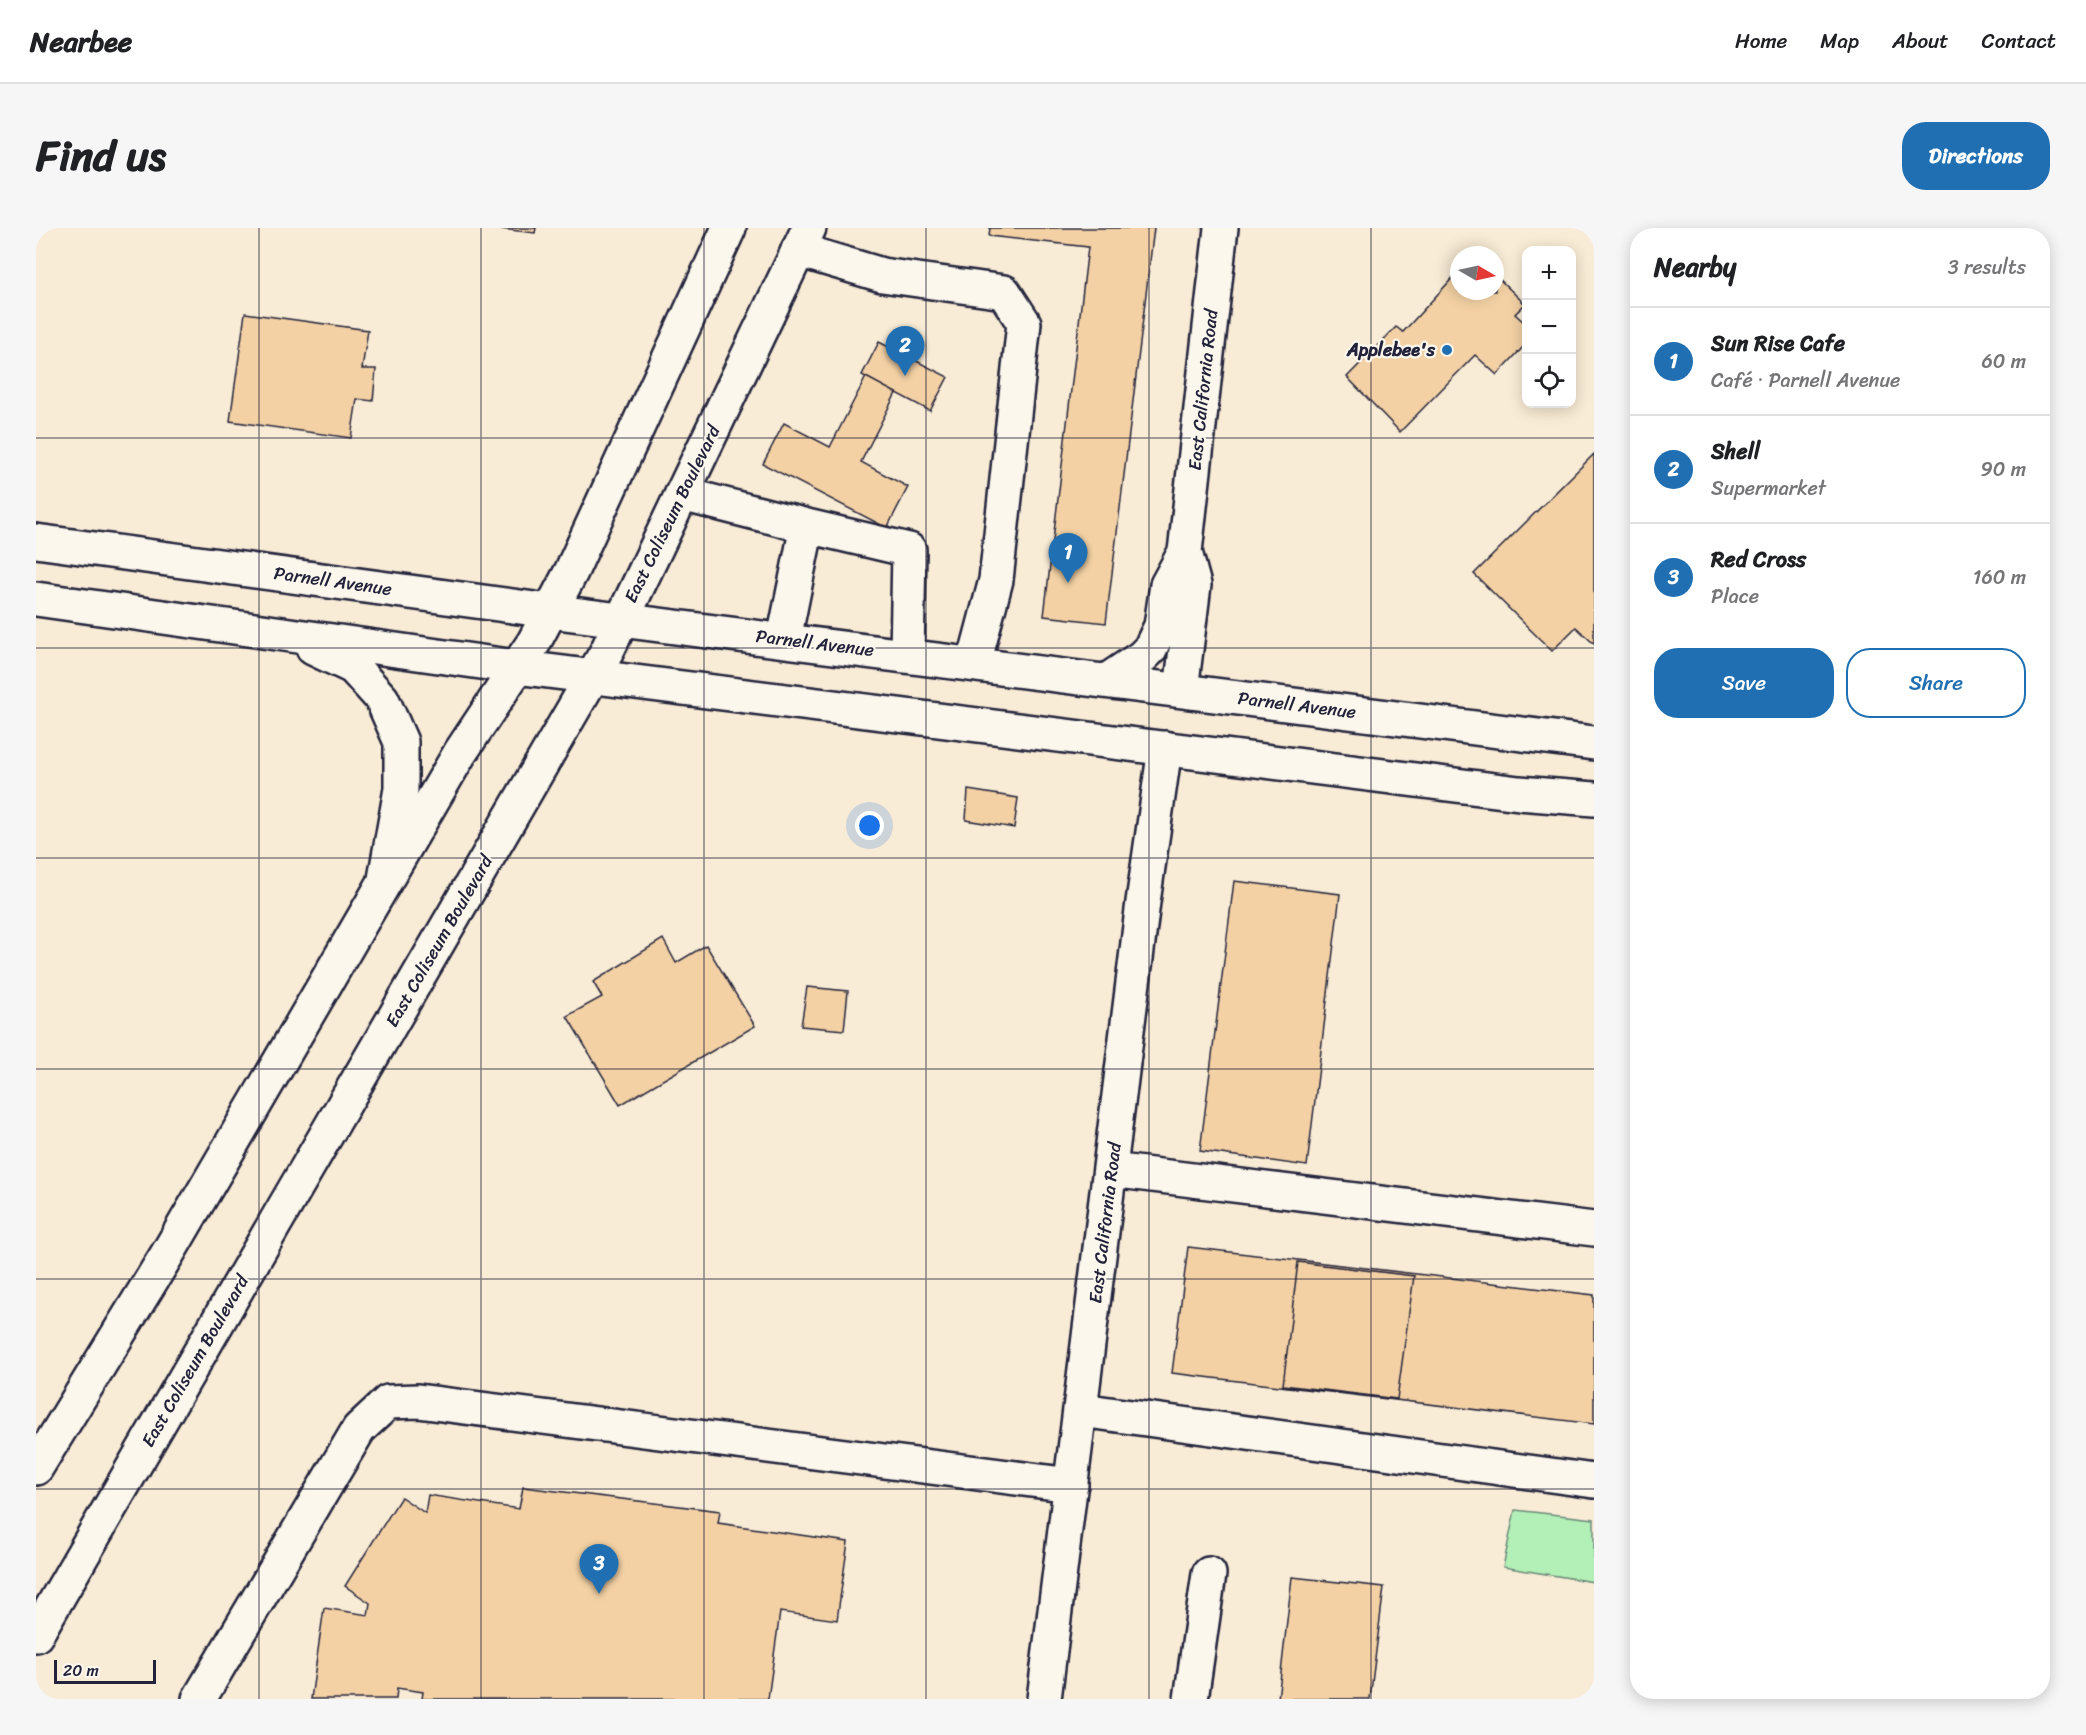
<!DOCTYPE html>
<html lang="en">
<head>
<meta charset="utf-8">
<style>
  body { margin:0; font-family:Sriracha,sans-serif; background:#f6f6f6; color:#202124 }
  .controls { position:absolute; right:18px; top:18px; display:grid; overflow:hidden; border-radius:12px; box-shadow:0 3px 15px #0003 }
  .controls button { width:54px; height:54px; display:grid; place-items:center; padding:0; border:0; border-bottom:2px solid #e0e0e0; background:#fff; color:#202124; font:30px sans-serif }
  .compass { position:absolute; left:1414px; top:18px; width:54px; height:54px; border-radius:50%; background:#fff; box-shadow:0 3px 15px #0003; rotate:99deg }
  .scale { position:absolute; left:18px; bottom:15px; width:102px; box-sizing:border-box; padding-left:6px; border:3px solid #22223b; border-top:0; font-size:16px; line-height:21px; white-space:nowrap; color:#22223b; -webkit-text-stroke:4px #fbf7ec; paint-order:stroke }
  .you { position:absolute; left:834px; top:598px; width:21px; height:21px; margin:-15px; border:4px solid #fff; border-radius:50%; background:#1a73e8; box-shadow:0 0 0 9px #1a73e833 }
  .badge { display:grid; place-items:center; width:39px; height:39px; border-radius:50%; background:#1f6fb2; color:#fff; font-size:20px; font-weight:700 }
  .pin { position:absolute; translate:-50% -50px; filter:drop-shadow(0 2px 3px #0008) }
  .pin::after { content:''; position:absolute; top:32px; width:21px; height:18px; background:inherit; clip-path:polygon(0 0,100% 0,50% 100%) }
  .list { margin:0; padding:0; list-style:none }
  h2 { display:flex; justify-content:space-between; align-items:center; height:78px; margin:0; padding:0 24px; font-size:26px }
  h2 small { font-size:20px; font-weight:400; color:#757577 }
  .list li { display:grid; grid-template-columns:39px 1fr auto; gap:18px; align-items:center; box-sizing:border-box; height:108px; padding:0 24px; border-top:2px solid #e0e0e0 }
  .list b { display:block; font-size:22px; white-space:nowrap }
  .list p { margin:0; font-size:20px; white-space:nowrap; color:#757577 }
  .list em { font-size:20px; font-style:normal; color:#757577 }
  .actions { display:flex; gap:12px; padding:18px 24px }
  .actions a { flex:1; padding:14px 0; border:2px solid #1f6fb2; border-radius:24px; text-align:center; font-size:21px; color:#1f6fb2 }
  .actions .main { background:#1f6fb2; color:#fff }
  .icon { flex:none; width:33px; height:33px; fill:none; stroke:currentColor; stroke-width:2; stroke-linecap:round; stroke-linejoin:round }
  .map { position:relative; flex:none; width:1558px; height:1471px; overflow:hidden; border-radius:24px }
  header { display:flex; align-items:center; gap:36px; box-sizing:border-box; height:84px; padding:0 30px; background:#fff; border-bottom:2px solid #e0e0e0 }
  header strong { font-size:28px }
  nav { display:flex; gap:33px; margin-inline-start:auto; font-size:21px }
  .intro { display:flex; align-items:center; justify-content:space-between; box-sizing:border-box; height:144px; padding:0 36px }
  h1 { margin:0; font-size:42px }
  .button { padding:15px 27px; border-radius:24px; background:#1f6fb2; color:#fff; font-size:21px; font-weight:700 }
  main { display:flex; gap:36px; padding:0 36px }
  aside { flex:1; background:#fff; border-radius:24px; box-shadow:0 3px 15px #0003 }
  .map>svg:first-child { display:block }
  .green { fill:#b3f0b7; stroke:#6a8979; stroke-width:1.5 }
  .building { fill:#f3d1a4; stroke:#22223b; stroke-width:1.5 }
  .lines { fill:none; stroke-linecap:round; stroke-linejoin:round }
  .minor-casing { stroke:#22223b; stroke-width:38 }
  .major-casing { stroke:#22223b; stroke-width:38 }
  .highway-casing { stroke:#22223b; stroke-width:38 }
  .minor { stroke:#fbf7ec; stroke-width:33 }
  .major { stroke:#fbf7ec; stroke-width:33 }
  .highway { stroke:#fbf7ec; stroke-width:33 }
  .grid { fill:none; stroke:#22223b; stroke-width:1.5; stroke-opacity:0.55 }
  .poi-dot { fill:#1f6fb2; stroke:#fbf7ec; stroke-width:2 }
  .labels { text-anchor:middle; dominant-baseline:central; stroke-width:4.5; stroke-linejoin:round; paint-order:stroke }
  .poi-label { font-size:18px; font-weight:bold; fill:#22223b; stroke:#fbf7ec; text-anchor:end }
  .street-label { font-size:18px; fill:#22223b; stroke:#fbf7ec }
</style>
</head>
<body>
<header>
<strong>Nearbee</strong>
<nav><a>Home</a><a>Map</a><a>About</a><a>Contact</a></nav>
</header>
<div class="intro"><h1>Find us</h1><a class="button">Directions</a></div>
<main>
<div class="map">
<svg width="1558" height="1471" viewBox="0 0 1558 1471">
  <rect width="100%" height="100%" fill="#f9ecd6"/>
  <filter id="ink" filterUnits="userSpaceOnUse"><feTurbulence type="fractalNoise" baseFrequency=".0167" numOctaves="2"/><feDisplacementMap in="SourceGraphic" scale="12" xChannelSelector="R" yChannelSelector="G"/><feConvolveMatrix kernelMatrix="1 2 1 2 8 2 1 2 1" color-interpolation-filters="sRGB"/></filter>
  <g filter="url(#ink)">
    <!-- green -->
    <path class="green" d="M1479,1282L1558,1291V1354L1467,1339Z"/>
    <!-- building -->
    <path class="building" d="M456,0H500L499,5Z
      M954,0H1118L1070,395L1008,388L1052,19L953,8Z
      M1423,43V63H1459V47L1489,76L1479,86L1490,96V116L1461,147L1439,127L1364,204L1311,149L1360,99L1367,104Z
      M209,85L332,102L326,141H340L337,173L321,171L315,210L194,193Z
      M843,114L912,149L894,183L826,147Z
      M830,149L860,165L825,234L872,259L851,300L727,236L748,195L794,219Z
      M1558,226V416L1540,399L1516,423L1438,346Z
      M932,562L982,570L978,600L930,592Z
      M1198,653L1304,666L1271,938L1164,923Z
      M627,711L640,735L670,717L719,798L584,877L531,788L566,769L557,754Z
      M771,759L812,763L808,802L765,798Z
      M1152,1019L1558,1067V1196L1136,1145Z
      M1262,1034L1378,1048L1361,1171L1247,1157Z
      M487,1259L684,1283L682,1295L812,1314L801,1392L744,1384L732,1471H386L387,1464L361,1460L360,1471H275L288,1380L332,1387L334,1375L309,1358L365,1269L389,1285L392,1267L483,1281Z
      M1256,1349L1348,1359L1334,1471H1242Z"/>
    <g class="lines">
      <defs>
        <path id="minor" d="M762,22L846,47L968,64L988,95L960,352L938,435
          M646,266L771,298L748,411
          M771,298L873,322L871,427
          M1072,452L1106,429L1114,421L1125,398L1131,357L1149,324L1185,0
          M1145,462L1158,357L1149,324
          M1075,942L1558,1001
          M1045,1182L1558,1253
          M163,1471L323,1201L352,1174L382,1173L1035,1257
          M1008,1471L1107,674L1129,520
          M1155,1471L1173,1346"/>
        <path id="major" d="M0,313L513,383L1558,515
          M0,371L480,439L1483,565L1558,571
          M277,420L317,439L346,471L365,514V561L349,651"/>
        <path id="highway" d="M0,1240L132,1025L424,525L498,414L535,344L693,0
          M0,1407L570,425L773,0"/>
      </defs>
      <!-- minor casing -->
      <use href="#minor" class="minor-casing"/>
      <!-- major casing -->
      <use href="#major" class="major-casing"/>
      <!-- highway casing -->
      <use href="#highway" class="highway-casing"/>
      <!-- minor -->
      <use href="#minor" class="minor"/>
      <!-- major -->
      <use href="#major" class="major"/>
      <!-- highway -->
      <use href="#highway" class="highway"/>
    </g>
  </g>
  <!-- grid -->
  <path class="grid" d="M223,0V1471M445,0V1471M668,0V1471M890,0V1471M1113,0V1471M1335,0V1471M0,210H1558M0,420H1558M0,630H1558M0,841H1558M0,1051H1558M0,1261H1558"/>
  <!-- markers -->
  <circle class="poi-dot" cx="1411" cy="122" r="6"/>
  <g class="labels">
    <!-- poi labels -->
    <g class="poi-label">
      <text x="1399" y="122">Applebee's</text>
    </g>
    <!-- street labels -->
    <g class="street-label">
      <text transform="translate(1167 162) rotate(-84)">East California Road</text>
      <text transform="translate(636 286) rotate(-64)">East Coliseum Boulevard</text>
      <text transform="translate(297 353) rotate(8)">Parnell Avenue</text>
      <text transform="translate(779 415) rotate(7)">Parnell Avenue</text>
      <text transform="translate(1261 477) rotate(7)">Parnell Avenue</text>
      <text transform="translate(403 713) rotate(-60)">East Coliseum Boulevard</text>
      <text transform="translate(1069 995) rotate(-83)">East California Road</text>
      <text transform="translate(159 1133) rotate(-60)">East Coliseum Boulevard</text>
    </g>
  </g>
</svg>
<div class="controls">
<button>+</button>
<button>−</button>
<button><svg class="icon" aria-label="locate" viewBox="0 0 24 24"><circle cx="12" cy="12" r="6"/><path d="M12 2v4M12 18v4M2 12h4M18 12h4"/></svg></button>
</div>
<svg class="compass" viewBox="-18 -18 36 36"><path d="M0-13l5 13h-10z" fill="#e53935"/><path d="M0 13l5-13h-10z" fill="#757577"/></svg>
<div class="scale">20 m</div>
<div class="you"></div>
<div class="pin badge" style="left:1032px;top:355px">1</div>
<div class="pin badge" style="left:869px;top:148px">2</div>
<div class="pin badge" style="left:563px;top:1366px">3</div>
</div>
<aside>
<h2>Nearby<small>3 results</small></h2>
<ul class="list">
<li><span class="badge">1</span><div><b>Sun Rise Cafe</b><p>Café · Parnell Avenue</p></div><em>60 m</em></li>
<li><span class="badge">2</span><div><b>Shell</b><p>Supermarket</p></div><em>90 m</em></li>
<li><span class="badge">3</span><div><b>Red Cross</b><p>Place</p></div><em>160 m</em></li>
</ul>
<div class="actions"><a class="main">Save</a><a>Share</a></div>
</aside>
</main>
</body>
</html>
